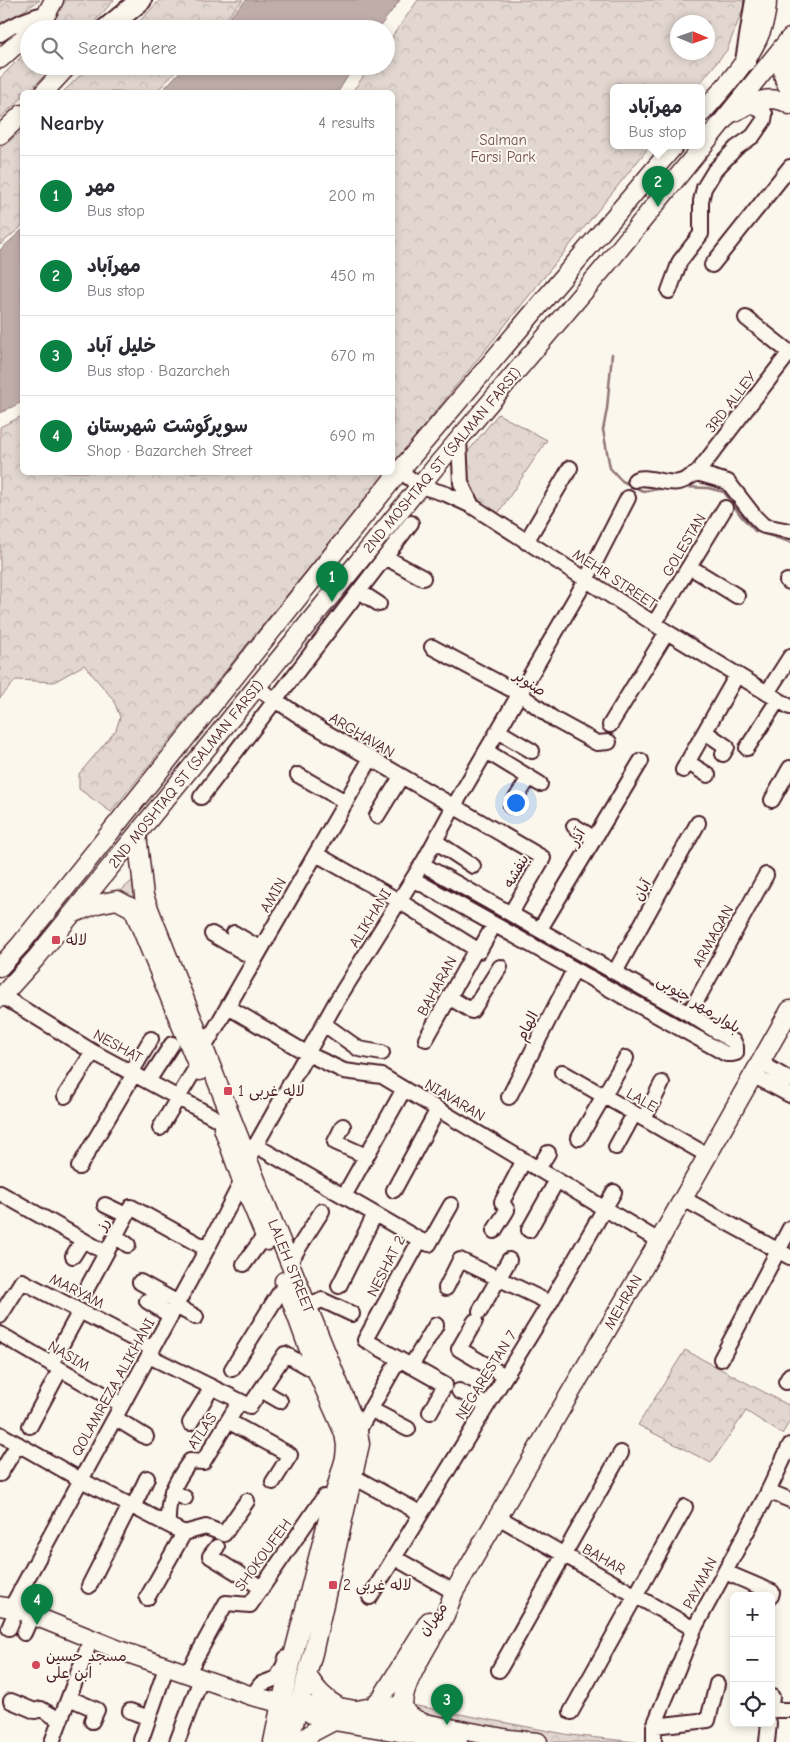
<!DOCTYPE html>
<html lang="en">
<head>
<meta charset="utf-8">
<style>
  body { margin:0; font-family:"Comic Neue","Playpen Sans Arabic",sans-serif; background:#f2f2f3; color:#2b2b33 }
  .controls { position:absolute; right:15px; bottom:15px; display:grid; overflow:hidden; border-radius:8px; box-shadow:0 2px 8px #0003 }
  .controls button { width:45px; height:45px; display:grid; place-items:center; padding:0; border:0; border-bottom:1px solid #e1e1e2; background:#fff; color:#2b2b33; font:25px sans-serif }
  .compass { position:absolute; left:670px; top:15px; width:45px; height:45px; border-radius:50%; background:#fff; box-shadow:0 2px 8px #0003; rotate:92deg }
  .you { position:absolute; left:515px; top:802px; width:18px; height:18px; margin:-12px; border:4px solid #fff; border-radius:50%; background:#1a73e8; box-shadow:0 0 0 8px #1a73e833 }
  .badge { display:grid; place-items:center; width:32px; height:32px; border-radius:50%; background:#0b8043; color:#fff; font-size:16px; font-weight:700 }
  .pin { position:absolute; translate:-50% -41px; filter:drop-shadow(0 1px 2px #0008) }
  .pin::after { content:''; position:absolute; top:26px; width:18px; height:15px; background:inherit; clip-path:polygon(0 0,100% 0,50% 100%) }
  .popup { position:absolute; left:610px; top:84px; width:95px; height:65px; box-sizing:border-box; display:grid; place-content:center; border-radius:8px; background:#fff; filter:drop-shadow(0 1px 4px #0005); font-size:16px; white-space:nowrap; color:#7c7c81 }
  .popup b { font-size:19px; color:#2b2b33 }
  .popup::after { content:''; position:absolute; left:50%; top:100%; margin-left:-10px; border:10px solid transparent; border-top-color:#fff }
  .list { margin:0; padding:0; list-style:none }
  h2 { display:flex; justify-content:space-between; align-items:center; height:65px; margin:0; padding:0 20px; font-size:21px }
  h2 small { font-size:16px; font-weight:400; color:#7c7c81 }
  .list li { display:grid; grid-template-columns:32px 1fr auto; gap:15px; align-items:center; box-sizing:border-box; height:80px; padding:0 20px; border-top:1px solid #e1e1e2 }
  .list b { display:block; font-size:19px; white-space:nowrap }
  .list p { margin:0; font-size:16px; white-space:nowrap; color:#7c7c81 }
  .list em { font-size:16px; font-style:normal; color:#7c7c81 }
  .icon { flex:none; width:28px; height:28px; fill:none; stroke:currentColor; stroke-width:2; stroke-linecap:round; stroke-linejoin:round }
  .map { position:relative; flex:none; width:790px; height:1742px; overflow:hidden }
  .search { position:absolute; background:#fff; box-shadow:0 2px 8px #0003; left:20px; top:20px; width:375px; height:55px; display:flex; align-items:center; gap:12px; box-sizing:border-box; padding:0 18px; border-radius:28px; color:#7c7c81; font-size:19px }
  .panel { position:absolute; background:#fff; box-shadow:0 2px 8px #0003; left:20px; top:90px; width:375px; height:385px; border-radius:8px }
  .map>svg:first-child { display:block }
  .grass { fill:url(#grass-tufts); stroke:#967b7e }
  .forest { fill:url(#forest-crowns); stroke:#967b7e; fill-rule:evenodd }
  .water { fill:#bfadaa; stroke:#907477 }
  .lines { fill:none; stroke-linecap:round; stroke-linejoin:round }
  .stream { stroke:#907477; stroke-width:2.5 }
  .minor-casing { stroke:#4a1f2b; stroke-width:18 }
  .major-casing { stroke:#4a1f2b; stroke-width:21 }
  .highway-casing { stroke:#4a1f2b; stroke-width:24 }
  .minor { stroke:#fbf7ec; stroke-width:14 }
  .major { stroke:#fbf7ec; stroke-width:18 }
  .highway { stroke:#fbf7ec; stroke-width:20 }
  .poi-dot { fill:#d1495b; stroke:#fbf7ec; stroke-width:2 }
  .labels { text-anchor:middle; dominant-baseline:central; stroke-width:4; stroke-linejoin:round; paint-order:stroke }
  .park-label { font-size:15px; fill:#704d54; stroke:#fbf7ec }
  .street-label { font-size:15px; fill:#4a1f2b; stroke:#fbf7ec }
  .poi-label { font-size:15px; fill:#4a1f2b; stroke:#fbf7ec; text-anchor:start }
</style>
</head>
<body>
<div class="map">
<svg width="790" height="1742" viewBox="0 0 790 1742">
  <defs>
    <pattern id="grass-tufts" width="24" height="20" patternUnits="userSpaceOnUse" patternTransform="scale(1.25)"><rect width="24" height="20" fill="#e2d7d0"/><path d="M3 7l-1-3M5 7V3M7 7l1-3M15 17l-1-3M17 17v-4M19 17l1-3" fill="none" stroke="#c3b8b3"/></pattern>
    <pattern id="forest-crowns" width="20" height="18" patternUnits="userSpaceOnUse" patternTransform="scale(1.25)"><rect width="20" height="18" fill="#e2d7d0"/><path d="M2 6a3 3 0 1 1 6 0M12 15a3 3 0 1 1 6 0" fill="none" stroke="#c3b8b3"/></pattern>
  </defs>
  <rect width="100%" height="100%" fill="#fbf7ec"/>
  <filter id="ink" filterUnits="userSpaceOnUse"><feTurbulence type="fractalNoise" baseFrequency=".02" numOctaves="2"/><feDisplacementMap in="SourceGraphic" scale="10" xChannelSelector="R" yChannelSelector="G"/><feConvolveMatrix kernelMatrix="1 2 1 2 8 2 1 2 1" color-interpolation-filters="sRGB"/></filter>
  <g filter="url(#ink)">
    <!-- grass -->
    <path class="grass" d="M134,879L133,888L158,946L114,897Z"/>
    <!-- forest -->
    <path class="forest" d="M0,0H40L0,26Z
      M66,0H114L88,29H47Z
      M160,0H243L216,29H132Z
      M418,0H743L744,6L727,50L696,88H614V146H650L393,464L392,92H352L371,66H386V45ZM678,22H708V52H678Z
      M29,49V66H54L28,92H22V98L0,118V78Z
      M90,66H181L156,92H63Z
      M22,131V226L0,245V148Z
      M498,414L547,440L497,515L475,498L465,479L466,454Z
      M22,416V472L386,473L111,812L79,789V774L116,730L120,717L113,699L84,665L54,682L16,680L0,698V427Z
      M685,1350L790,1406V1421L782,1434L746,1411L711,1463L638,1425Z
      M412,1705L570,1735L636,1742H543L421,1718Z"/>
    <!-- water -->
    <path class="water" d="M246,0H400L378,29H218Z
      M185,66H354L338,92H161Z
      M22,230V402L0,413V250Z"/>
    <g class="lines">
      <!-- stream -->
      <path class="stream" d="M612,354L607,409L603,430L610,468L622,481L643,491L667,488
        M683,487L708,488L724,492L741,516L755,531L790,542"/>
      <defs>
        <path id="minor" d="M0,34C15,23 30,17 47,13
          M712,265L790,167
          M669,291L680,261L701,234V201L704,188L715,170L736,148L753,136L764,120L765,114L751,103
          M746,318L789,352
          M459,439L461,483L472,506
          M400,471L420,486L446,494L472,506L667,632L790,707
          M697,473L790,352
          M635,480C644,474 666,485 679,482C685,481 691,476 697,473L728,482L755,517L764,526L790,531
          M526,542L570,468
          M385,557L423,578
          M690,567L737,596
          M787,581L790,582
          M359,591L379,604
          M654,624L725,508
          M432,647L520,694L555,720L597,743L609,742
          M256,687L310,723L543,858L511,913
          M767,693L790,657
          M610,725L667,632
          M498,731L532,751
          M705,732L727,747L723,754
          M747,748L778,700
          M486,751L540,784
          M687,762L708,775
          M683,770L737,675
          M298,775L346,802
          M201,797L411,523
          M772,800L790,768
          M511,806L529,778
          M377,816L401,777
          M574,826L595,839
          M435,841L473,866
          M316,854L399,901L476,949L426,1039
          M413,879L726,1054H732L736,1053V1047L734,1042L689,1014L422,864
          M540,929L641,761
          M234,933L261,949
          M212,934L255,959
          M476,949L479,951L494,925
          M615,972L698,823
          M2,996L93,1052L221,1121
          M449,997L472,1011L500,967
          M228,1007L308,1054L344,1071L382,1076L659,1241
          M689,1014L766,875
          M324,1024L359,1049L382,1053
          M204,1048L371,758
          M761,1063L790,1080
          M562,1072L707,1155
          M131,1073L151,1039
          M754,1076L790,1095
          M148,1081L172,1044
          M65,1096L93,1052
          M509,1097L574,970
          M644,1119L662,1083
          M343,1126L335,1142L366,1156
          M160,1128L194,1071
          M579,1138L626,1058
          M255,1145L420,1240L429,1244L451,1205
          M616,1147L634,1114
          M248,1159L336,1002L424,861L454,806L586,580L628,498
          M79,1167L134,1074
          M538,1169L548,1153
          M394,1190L438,1109
          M0,1193L106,1253
          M344,1196L404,1089
          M682,1198L790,1257
          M105,1205L126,1215
          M529,1230L557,1180
          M494,1231L507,1210L502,1202L524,1160
          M115,1236L128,1245
          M420,1240L365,1340L445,1385L430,1412
          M73,1256L83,1240
          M289,1263L322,1211
          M244,1264L265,1235
          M140,1282L178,1303
          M339,1286L375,1214
          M446,1288L460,1260L550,1303
          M86,1290L131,1207L207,1249
          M147,1301L171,1316
          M176,1306L196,1317
          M307,1307L322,1300L352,1314
          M480,1311L509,1260
          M0,1316L22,1281L153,1349
          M475,1321L459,1349L505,1376
          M0,1334L122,1405
          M149,1356L240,1401
          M721,1359L790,1228
          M51,1364L80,1311
          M411,1366L436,1325
          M232,1369L285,1284
          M786,1382L790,1375
          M261,1390L280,1401
          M459,1391L487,1405
          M370,1409L408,1429
          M115,1418L146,1437
          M228,1421L290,1455L273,1482
          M190,1423L212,1387
          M30,1426L60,1370
          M358,1431L399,1359
          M0,1434L81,1480L184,1533L206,1527L224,1534L247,1501
          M0,1474L18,1444
          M354,1477L420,1513
          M172,1491L185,1498
          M768,1491L790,1500
          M133,1507L147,1478
          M498,1517L694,1629
          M168,1525C167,1496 174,1484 190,1461L203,1462L240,1401L250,1406L285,1354L317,1372
          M217,1547L210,1556L262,1588
          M395,1558L454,1592
          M725,1572L772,1592L771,1596
          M89,1586L130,1505
          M370,1597L550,1303L614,1192
          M147,1598L184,1533
          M11,1608L207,1249L242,1181
          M9,1628L17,1609
          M24,1633L32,1615
          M499,1670L621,1453
          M187,1674L226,1603L250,1605L324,1497L333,1499
          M252,1696L261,1684L277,1678L284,1665L286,1658
          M382,1697C389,1707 397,1707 403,1697
          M69,1698L97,1710L92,1721
          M11,1701L35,1711L41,1709L60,1720
          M771,1705L772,1697
          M771,1710H790
          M130,1711L149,1718
          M571,1712L685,1507
          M654,1726L708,1720L717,1684
          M141,1740L166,1668
          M52,1742L91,1639
          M177,1742L201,1679
          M654,1742V1726L694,1629L766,1496L790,1445
          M767,1742L769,1723"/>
        <path id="major" d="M33,29L47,13L54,0
          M790,43C784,58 778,76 790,89
          M0,59L29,33
          M44,92L68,66
          M702,113C729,81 767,45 767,0
          M732,113C750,104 771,92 790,105
          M0,135L22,114
          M137,834L144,896L252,1170L358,1431L360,1444L313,1653L289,1742
          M74,913L97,904L117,900L132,908L135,913L200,1071
          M0,967L20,945L402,468L674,146
          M0,998L37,957L437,465L608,263L790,38
          M223,1128L242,1181L267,1241
          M0,1606L20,1610L119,1650L252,1696L289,1705L339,1707L509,1739L538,1742
          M307,1675C316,1689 324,1699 339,1707
          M357,1710L372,1707L382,1697L429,1621
          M307,1711L315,1716L334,1721L458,1742
          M421,1722C415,1719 407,1716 404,1708C398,1689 432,1639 442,1621C447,1612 450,1602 454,1592L659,1241L790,1010
          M273,1742L281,1703L333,1499L345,1458L346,1446L344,1433L317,1372L284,1281
          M301,1742L313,1732L334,1721"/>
        <path id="highway" d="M106,29L141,0
          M746,61L756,0"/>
      </defs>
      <!-- minor casing -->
      <use href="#minor" class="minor-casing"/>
      <!-- major casing -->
      <use href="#major" class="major-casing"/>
      <!-- highway casing -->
      <use href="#highway" class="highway-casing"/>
      <!-- minor -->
      <use href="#minor" class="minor"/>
      <!-- major -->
      <use href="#major" class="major"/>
      <!-- highway -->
      <use href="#highway" class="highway"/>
    </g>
  </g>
  <!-- markers -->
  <g class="poi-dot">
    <rect x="51" y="935" width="10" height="10" rx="2.5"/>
    <rect x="223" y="1086" width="10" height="10" rx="2.5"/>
    <rect x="328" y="1580" width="10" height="10" rx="2.5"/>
    <circle cx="36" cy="1665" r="5"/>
  </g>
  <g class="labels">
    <!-- park labels -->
    <g class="park-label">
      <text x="503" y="140">Salman<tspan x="503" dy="17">Farsi Park</tspan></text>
    </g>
    <!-- street labels -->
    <g class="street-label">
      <text transform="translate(731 402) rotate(-52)">3RD ALLEY</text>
      <text transform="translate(442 460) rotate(-50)">2ND MOSHTAQ ST (SALMAN FARSI)</text>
      <text transform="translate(684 545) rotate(-59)">GOLESTAN</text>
      <text transform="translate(615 579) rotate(33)">MEHR STREET</text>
      <text transform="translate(530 683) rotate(33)">صنوبر</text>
      <text transform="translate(362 735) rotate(31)">ARGHAVAN</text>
      <text transform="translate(186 774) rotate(-51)">2ND MOSHTAQ ST (SALMAN FARSI)</text>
      <text transform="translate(577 837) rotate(-59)">آذر</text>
      <text transform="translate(516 871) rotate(-60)">بنفشه</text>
      <text transform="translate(642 890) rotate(-61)">آبان</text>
      <text transform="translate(273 895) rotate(-60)">AMIN</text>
      <text transform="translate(370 918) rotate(-58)">ALIKHANI</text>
      <text transform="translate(713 936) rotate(-61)">ARMAQAN</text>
      <text transform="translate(437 986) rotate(-61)">BAHARAN</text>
      <text transform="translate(699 1004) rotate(32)">بلوار مهر جنوبی</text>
      <text transform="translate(527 1026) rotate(-63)">الهام</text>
      <text transform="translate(118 1046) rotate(29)">NESHAT</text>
      <text transform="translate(455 1100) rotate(31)">NIAVARAN</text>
      <text transform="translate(642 1100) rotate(30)">LALE</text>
      <text transform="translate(103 1224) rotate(-61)">رز</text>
      <text transform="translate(291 1266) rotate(68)">LALEH STREET</text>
      <text transform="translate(386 1266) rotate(-63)">NESHAT 2</text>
      <text transform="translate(77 1291) rotate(27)">MARYAM</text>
      <text transform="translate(623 1302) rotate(-60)">MEHRAN</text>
      <text transform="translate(69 1356) rotate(30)">NASIM</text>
      <text transform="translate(486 1375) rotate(-58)">NEGARESTAN 7</text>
      <text transform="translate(113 1387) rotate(-61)">QOLAMREZA ALIKHANI</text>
      <text transform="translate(202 1431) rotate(-56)">ATLAS</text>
      <text transform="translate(263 1555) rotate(-54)">SHOKOUFEH</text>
      <text transform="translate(604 1559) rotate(30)">BAHAR</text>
      <text transform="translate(700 1583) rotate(-62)">PAYMAN</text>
      <text transform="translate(433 1619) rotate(-53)">مهران</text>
    </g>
    <!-- poi labels -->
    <g class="poi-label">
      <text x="66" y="940">لاله</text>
      <text x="238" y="1091">لاله غربی 1</text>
      <text x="343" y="1585">لاله غربی 2</text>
      <text x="46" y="1656">مسجد حسین<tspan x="46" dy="17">ابن علی</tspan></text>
    </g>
  </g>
</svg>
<div class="controls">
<button>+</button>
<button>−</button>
<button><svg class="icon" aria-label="locate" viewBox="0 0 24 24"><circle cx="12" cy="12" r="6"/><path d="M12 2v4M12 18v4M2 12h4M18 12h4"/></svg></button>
</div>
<svg class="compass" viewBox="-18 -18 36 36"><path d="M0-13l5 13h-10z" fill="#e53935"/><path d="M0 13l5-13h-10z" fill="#7c7c81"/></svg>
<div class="you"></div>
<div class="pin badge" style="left:332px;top:602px">1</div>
<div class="pin badge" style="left:658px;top:207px">2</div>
<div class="popup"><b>مهرآباد</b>Bus stop</div>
<div class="pin badge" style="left:447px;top:1725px">3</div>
<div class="pin badge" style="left:37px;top:1625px">4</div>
<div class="search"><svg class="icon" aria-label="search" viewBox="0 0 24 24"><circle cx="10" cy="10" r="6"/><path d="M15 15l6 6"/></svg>Search here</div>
<section class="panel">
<h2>Nearby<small>4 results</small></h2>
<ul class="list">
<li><span class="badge">1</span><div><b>مهر</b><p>Bus stop</p></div><em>200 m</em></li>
<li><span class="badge">2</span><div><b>مهرآباد</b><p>Bus stop</p></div><em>450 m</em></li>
<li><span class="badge">3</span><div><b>خلیل آباد</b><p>Bus stop · Bazarcheh</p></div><em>670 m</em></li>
<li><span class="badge">4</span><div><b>سوپرگوشت شهرستان</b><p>Shop · Bazarcheh Street</p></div><em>690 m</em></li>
</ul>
</section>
</div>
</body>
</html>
